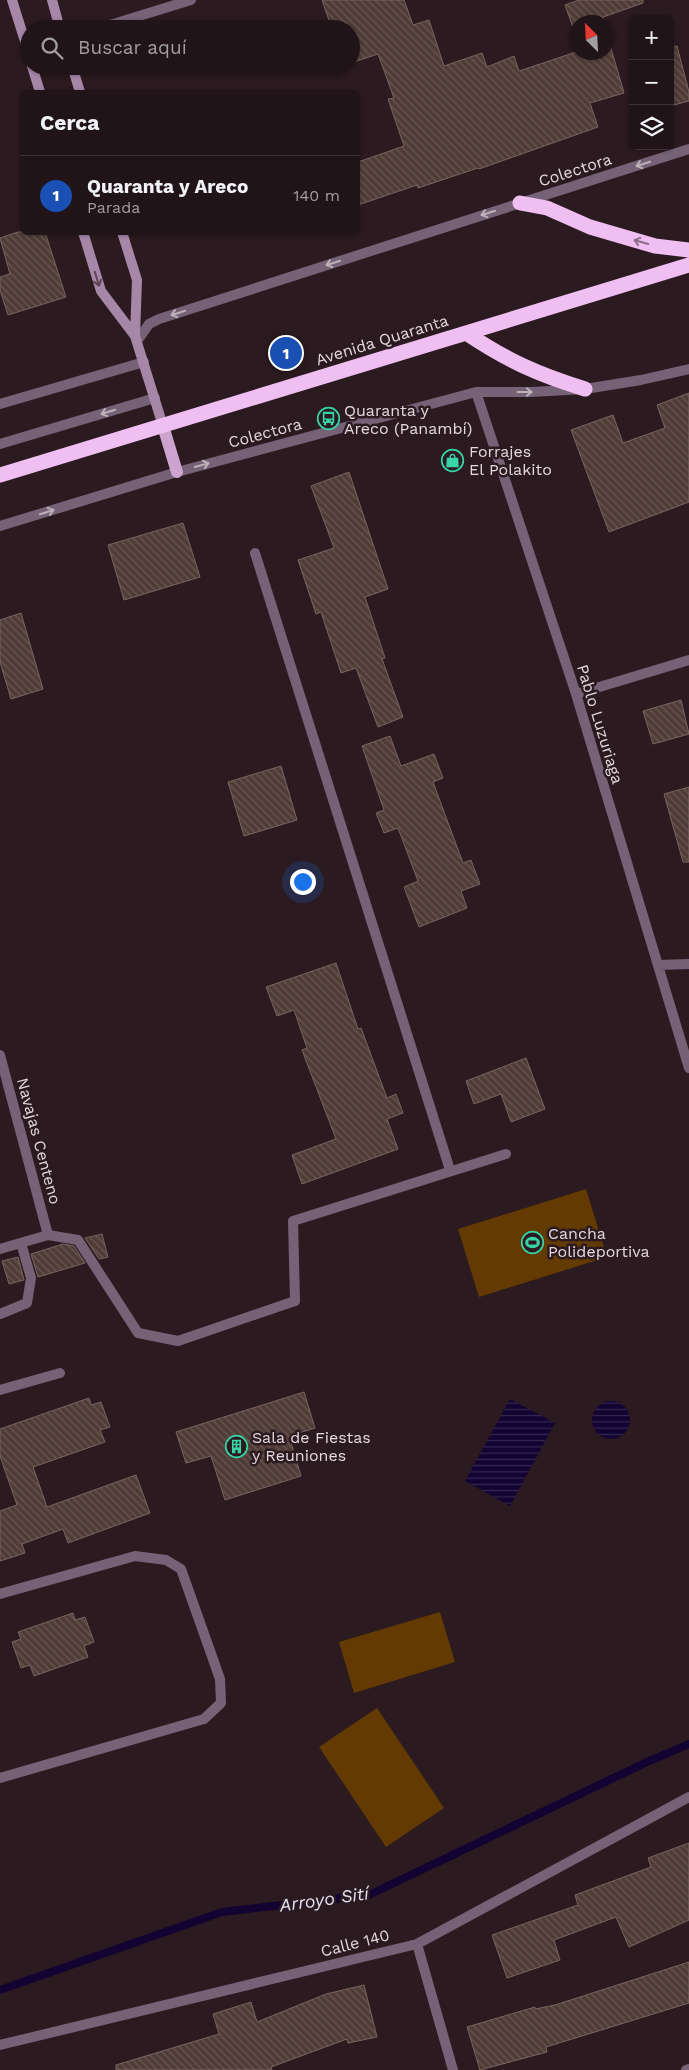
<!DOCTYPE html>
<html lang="es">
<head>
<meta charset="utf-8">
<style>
  body { margin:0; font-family:"Work Sans",sans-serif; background:#2d2125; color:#f1f3f6 }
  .controls { position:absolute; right:15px; top:15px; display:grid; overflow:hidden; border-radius:8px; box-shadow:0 1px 4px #0004 }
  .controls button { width:45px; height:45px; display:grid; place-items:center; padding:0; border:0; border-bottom:1px solid #3d3337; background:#201418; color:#f1f3f6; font:25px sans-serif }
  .compass { position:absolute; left:569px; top:15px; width:45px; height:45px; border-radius:50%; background:#201418; box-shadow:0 1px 4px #0004; rotate:336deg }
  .you { position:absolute; left:302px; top:881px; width:18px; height:18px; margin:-12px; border:4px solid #fff; border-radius:50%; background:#1a73e8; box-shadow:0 0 0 8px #1a73e833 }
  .badge { display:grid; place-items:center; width:32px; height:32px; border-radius:50%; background:#ea580c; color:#fff; font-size:16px; font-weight:700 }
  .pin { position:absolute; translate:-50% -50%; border:2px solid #fff; box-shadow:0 1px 5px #0006 }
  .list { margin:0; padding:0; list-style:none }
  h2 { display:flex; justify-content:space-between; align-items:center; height:65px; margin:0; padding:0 20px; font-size:21px }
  h2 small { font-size:16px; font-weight:400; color:#a29ea2 }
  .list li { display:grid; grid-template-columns:32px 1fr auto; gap:15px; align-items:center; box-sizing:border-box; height:80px; padding:0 20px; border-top:1px solid #3d3337 }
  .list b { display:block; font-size:19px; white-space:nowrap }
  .list p { margin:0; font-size:16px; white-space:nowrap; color:#a29ea2 }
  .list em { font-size:16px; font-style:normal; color:#a29ea2 }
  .icon { flex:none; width:28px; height:28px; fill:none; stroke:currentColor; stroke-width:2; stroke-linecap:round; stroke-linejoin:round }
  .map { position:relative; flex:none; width:689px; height:2070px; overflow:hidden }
  .search { position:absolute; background:#201418; box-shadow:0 1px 4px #0004; left:20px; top:20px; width:340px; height:55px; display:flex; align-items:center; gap:12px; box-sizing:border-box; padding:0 18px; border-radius:28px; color:#a29ea2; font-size:19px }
  .panel { position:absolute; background:#201418; box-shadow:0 1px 4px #0004; left:20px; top:90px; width:340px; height:145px; border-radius:8px }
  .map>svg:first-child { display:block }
  .pitch { fill:#633a02 }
  .water { fill:url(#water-rules) }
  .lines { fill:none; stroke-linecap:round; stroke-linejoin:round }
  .stream { stroke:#120332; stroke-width:8 }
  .building { fill:url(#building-back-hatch); stroke:#7a645f }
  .lane { stroke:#756276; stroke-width:10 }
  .street { stroke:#756276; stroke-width:10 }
  .secondary { stroke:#a687a8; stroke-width:10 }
  .primary { stroke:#cca4cf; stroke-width:12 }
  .highway { stroke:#efbff2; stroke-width:15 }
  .oneway { stroke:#beafb8 }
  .oneway2 { stroke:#8d6c89 }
  .oneway3 { stroke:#5c4656 }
  .labels { text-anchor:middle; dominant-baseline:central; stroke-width:5; stroke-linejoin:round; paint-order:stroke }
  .street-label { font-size:16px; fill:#e5d8dc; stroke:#2b1a20 }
  .poi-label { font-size:16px; fill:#e5d8dc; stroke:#2b1a20; text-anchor:start }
  .water-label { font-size:18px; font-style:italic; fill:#e3e1f2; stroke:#2b1a20 }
</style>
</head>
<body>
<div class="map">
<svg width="689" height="2070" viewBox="0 0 689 2070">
  <defs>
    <pattern id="water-rules" width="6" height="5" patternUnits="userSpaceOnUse" patternTransform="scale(1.25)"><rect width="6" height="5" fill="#120332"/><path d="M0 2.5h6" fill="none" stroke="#34274f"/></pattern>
    <pattern id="building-back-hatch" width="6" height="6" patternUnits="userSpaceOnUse" patternTransform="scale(1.25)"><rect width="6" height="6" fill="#4f3c37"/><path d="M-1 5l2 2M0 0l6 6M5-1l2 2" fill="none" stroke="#685753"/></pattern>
  </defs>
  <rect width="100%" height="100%" fill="#2b1a20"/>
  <!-- pitch -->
  <path class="pitch" d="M586,1189L607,1257L479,1297L458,1229Z
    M440,1612L455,1662L354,1693L339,1642Z
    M377,1708L444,1808L386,1847L319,1747Z"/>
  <!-- water -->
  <path class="water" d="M510,1399L555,1423L510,1506L465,1481Z
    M592 1420a19 19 0 1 1 38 0a19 19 0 1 1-38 0Z"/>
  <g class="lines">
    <!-- stream -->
    <path class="stream" d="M0,1990L222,1912L369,1895L647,1762L689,1744"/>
  </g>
  <!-- building -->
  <path class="building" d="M322,0H404L413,25L429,20L444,66L482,53L487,67L514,56L519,71L576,52H606V31L624,93L590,103L598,127L479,169L478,168L418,188L417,185L358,205V162L404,146L388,99L394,98L378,54L351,63V29H332Z
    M579,0H643V3L603,17L604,22H576V50L572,34L575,33L565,5Z
    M677,46L689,92V101L670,106V47Z
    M18,232H45L66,297L8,315L0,290V277L10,274L0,238Z
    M689,393V502L609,532L571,430L613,415L623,443L665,428L657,405Z
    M349,472L388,589L365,597L385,658L382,659L403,717L378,727L356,668L341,673L321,612L316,614L298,560L334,548L311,486Z
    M183,523L200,577L124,600L108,545Z
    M21,613L43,689L11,699L0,662V620Z
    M681,700L689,734L653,744L643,711Z
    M390,736L401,766L434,754L443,778L433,782L463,863L471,860L480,884L461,891L467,908L419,927L404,887L418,881L398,828L384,833L376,813L384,810L362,746Z
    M281,766L297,820L244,836L228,782Z
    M689,787V862H683L664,794Z
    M336,963L358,1029L361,1028L387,1098L396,1094L403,1113L387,1119L398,1149L302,1184L292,1155L336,1139L302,1050L307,1048L294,1010L277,1016L266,987Z
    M526,1058L545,1109L511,1122L501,1094L474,1104L466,1081Z
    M102,1234L108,1257L99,1259L85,1238Z
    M63,1244L74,1246L85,1263L38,1277L31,1254Z
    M18,1257L24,1280L9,1284L2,1261Z
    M304,1392L315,1428L289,1436L301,1476L225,1500L211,1456L186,1463L176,1432Z
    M89,1398L91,1405L101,1402L110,1427L100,1430L105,1442L33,1467L47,1507L136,1475L150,1513L68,1543L63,1529L22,1544L25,1553L0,1561V1511L17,1505L0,1456V1429Z
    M73,1613L75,1620L85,1617L94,1642L84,1646L88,1657L34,1676L30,1665L21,1668L12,1642L21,1639L18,1632Z
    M689,1843V1920L629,1947L616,1917L554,1940L560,1960L507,1978L492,1935L578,1905L575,1895L651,1867L648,1858Z
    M689,1962V2003L546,2047L547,2052L480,2070L467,2027L535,2007V2009L555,2005Z
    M364,1985L377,2037L348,2043L347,2039L271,2067L272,2070H116V2065L219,2034L213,2014L251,2002L257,2022L326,1994Z"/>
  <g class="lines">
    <!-- lane -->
    <path class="lane" d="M255,553L450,1170
      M295,1301L293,1221L506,1154"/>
    <!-- street -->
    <path class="street" d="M97,29L191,0
      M137,341L149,324L159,319L689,149
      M476,392L576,694L689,1068
      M0,404L144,362
      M0,444L155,398
      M0,526L177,472L476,392H531L585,389L641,380L689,369
      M576,694L689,660
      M658,965L689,964
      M0,1055L48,1235
      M0,1249L48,1235L78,1240L138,1333L178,1341L295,1301
      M0,1314L27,1303L31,1278L21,1243
      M0,1390L60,1373
      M0,1594L135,1556L166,1560L181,1569L220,1679L221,1703L204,1719L0,1778
      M417,1944L453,2070
      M0,2045L417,1944L689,1797
      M686,2070L689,2069"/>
    <!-- secondary -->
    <path class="secondary" d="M12,0L29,54
      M52,0L60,29
      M32,66L40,92
      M72,66L80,92
      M83,232L101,291L135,336
      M122,232L137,280L135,336L163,426"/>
    <!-- primary -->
    <path class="primary" d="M163,426L177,472"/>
    <!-- highway -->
    <path class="highway" d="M520,203L547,208L590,227L655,246L689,250
      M466,333C508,361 537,374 585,389
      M0,475L689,265"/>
  </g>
  <!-- one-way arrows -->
  <defs><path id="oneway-shaft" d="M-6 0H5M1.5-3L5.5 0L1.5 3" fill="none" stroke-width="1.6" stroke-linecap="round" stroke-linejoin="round" transform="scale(1.25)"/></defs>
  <g class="oneway">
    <use href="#oneway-shaft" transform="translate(643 164) rotate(162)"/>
    <use href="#oneway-shaft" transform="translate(488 213) rotate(162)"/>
    <use href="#oneway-shaft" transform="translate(333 263) rotate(162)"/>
    <use href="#oneway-shaft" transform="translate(178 313) rotate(162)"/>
    <use href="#oneway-shaft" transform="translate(525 392)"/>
    <use href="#oneway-shaft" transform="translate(108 412) rotate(163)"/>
    <use href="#oneway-shaft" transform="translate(202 465) rotate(-15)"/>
    <use href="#oneway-shaft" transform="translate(47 512) rotate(-17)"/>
  </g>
  <use class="oneway2" href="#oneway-shaft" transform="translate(641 242) rotate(-164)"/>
  <use class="oneway3" href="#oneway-shaft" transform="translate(97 279) rotate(73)"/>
  <!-- icons -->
  <defs>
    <symbol id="bus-ring" viewBox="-11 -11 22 22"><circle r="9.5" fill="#2b1a20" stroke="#37d4a6" stroke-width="1.5"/><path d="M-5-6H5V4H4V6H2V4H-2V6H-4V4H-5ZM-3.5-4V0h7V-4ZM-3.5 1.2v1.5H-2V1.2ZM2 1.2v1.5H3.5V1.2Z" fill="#37d4a6"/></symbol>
    <symbol id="shop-ring" viewBox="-11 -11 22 22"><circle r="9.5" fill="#2b1a20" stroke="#37d4a6" stroke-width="1.5"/><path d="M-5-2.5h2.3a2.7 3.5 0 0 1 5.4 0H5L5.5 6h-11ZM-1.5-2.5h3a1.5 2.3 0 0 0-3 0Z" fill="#37d4a6"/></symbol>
    <symbol id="stadium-ring" viewBox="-11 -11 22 22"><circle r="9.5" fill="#2b1a20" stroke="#37d4a6" stroke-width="1.5"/><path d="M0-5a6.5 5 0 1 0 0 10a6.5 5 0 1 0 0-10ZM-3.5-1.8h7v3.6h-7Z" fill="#37d4a6"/></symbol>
    <symbol id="building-ring" viewBox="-11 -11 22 22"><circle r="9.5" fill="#2b1a20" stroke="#37d4a6" stroke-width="1.5"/><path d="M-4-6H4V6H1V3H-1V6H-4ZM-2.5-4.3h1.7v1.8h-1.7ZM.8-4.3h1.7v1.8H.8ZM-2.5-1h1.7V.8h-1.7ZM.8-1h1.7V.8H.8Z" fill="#37d4a6"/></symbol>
  </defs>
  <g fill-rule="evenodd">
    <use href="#bus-ring" x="316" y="406" width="25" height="25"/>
    <use href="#shop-ring" x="440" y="448" width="25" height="25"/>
    <use href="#stadium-ring" x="520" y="1230" width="25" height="25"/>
    <use href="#building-ring" x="224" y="1434" width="25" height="25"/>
  </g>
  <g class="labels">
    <!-- street labels -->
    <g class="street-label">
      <text transform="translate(575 170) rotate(-18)">Colectora</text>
      <text transform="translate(382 340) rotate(-17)">Avenida Quaranta</text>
      <text transform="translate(265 433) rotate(-15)">Colectora</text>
      <text transform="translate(600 724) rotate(73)">Pablo Luzuriaga</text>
      <text transform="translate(39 1141) rotate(75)">Navajas Centeno</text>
      <text transform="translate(355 1943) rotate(-14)">Calle 140</text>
    </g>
    <!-- poi labels -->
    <g class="poi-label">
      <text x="344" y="410">Quaranta y<tspan x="344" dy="18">Areco (Panambí)</tspan></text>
      <text x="469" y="451">Forrajes<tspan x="469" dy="18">El Polakito</tspan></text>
      <text x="548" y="1233">Cancha<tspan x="548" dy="18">Polideportiva</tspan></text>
      <text x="252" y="1437">Sala de Fiestas<tspan x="252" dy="18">y Reuniones</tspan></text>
    </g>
    <!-- water labels -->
    <g class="water-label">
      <text transform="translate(324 1899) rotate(-8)">Arroyo Sití</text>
    </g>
  </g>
</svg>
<div class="controls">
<button>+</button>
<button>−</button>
<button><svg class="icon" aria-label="layers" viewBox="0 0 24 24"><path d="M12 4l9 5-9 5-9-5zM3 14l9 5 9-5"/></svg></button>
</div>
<svg class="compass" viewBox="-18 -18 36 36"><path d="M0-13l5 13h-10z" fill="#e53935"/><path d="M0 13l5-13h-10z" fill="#a29ea2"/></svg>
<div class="you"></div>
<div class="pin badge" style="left:286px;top:353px;background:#1a4fb4">1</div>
<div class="search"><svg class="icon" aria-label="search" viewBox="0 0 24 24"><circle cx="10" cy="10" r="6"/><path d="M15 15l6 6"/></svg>Buscar aquí</div>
<section class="panel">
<h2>Cerca<small></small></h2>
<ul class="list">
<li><span class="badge" style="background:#1a4fb4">1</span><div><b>Quaranta y Areco</b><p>Parada</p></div><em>140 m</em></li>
</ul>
</section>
</div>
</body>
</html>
